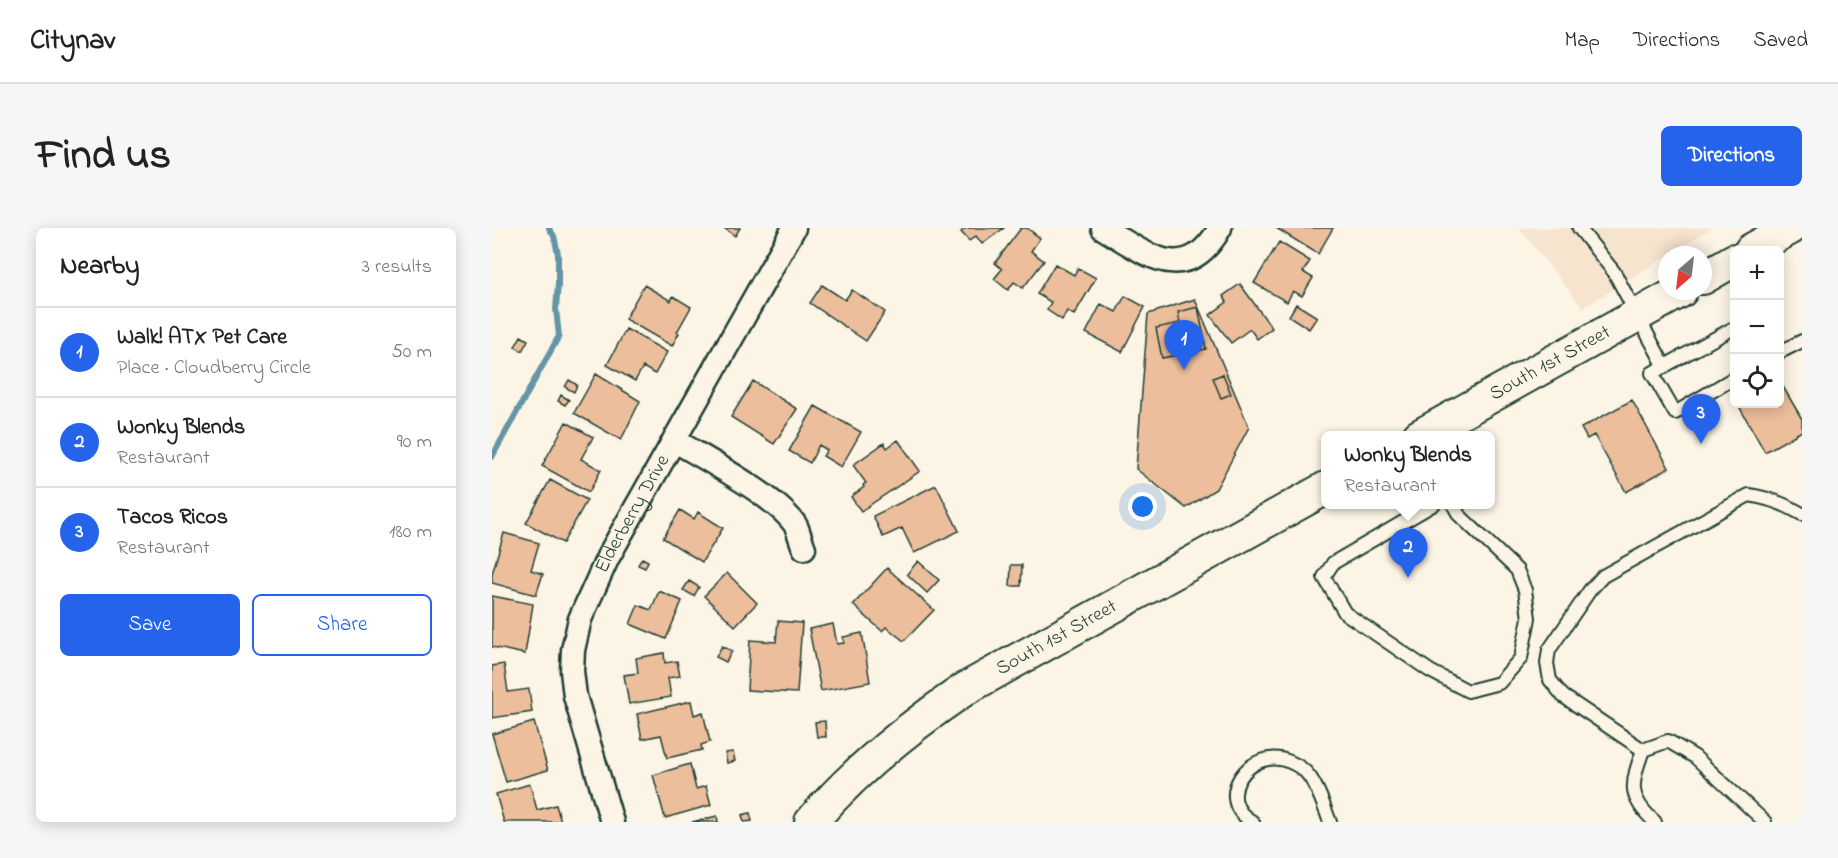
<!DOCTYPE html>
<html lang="en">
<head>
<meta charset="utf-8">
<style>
  body { margin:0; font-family:"Indie Flower",sans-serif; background:#f6f6f6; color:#222 }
  .controls { position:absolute; right:18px; top:18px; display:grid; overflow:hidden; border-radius:9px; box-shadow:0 3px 15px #0003 }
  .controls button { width:54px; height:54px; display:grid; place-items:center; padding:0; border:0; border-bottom:2px solid #e0e0e0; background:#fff; color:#222; font:30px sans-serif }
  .compass { position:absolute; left:1166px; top:18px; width:54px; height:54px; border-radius:50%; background:#fff; box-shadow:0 3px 15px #0003; rotate:208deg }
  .you { position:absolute; left:651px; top:279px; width:21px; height:21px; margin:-15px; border:4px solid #fff; border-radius:50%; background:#1a73e8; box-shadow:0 0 0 9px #1a73e833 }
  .badge { display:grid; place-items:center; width:39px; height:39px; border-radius:50%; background:#2563eb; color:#fff; font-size:20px; font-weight:700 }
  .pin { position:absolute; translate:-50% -50px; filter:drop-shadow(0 2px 3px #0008) }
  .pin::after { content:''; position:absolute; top:32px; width:21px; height:18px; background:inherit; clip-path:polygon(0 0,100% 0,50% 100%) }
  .popup { position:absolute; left:829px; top:203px; width:174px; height:78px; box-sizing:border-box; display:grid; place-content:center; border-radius:9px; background:#fff; filter:drop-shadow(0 2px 4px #0005); font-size:20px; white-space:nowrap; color:#767676 }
  .popup b { font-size:22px; color:#222 }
  .popup::after { content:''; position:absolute; left:50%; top:100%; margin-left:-12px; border:12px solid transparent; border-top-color:#fff }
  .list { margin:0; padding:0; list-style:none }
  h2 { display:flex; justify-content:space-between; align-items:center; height:78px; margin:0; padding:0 24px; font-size:26px }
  h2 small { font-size:20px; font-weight:400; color:#767676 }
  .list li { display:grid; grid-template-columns:39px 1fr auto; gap:18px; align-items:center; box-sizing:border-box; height:90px; padding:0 24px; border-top:2px solid #e0e0e0 }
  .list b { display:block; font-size:22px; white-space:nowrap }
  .list p { margin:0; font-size:20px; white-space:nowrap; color:#767676 }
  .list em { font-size:20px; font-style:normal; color:#767676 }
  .actions { display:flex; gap:12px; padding:18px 24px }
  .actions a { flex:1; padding:14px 0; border:2px solid #2563eb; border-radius:9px; text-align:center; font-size:21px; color:#2563eb }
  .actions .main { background:#2563eb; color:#fff }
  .icon { flex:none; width:33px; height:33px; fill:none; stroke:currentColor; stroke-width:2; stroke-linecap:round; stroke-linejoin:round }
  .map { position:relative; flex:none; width:1310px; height:594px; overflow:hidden; border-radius:9px }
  header { display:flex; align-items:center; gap:36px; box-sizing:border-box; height:84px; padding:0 30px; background:#fff; border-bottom:2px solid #e0e0e0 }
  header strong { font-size:28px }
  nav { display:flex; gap:33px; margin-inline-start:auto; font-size:21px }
  .intro { display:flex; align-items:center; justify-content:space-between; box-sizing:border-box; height:144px; padding:0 36px }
  h1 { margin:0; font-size:42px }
  .button { padding:15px 27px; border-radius:9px; background:#2563eb; color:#fff; font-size:21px; font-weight:700 }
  main { display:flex; gap:36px; padding:0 36px }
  aside { flex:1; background:#fff; border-radius:9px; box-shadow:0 3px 15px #0003 }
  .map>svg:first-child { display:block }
  .built { fill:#f7e4cf }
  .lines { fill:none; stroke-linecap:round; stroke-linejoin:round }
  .stream { stroke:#6495a6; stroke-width:6 }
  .building { fill:#ecbe9c; stroke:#1f3d34; stroke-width:1.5 }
  .lane-casing { stroke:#1f3d34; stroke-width:16 }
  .street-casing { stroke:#1f3d34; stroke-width:27 }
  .secondary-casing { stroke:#1f3d34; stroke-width:36 }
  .lane { stroke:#fcf5e5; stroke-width:12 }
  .street { stroke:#fcf5e5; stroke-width:22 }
  .secondary { stroke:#fcf5e5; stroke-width:32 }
  .labels { text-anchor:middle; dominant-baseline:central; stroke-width:4.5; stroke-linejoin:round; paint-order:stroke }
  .street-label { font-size:20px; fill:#1f3d34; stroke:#fcf5e5 }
</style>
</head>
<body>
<header>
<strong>Citynav</strong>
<nav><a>Map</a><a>Directions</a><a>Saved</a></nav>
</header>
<div class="intro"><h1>Find us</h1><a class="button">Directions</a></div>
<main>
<aside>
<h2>Nearby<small>3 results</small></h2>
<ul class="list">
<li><span class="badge">1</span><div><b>Walk! ATX Pet Care</b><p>Place · Cloudberry Circle</p></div><em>50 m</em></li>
<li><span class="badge">2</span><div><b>Wonky Blends</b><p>Restaurant</p></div><em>90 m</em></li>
<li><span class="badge">3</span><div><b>Tacos Ricos</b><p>Restaurant</p></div><em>180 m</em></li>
</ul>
<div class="actions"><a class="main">Save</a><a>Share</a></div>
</aside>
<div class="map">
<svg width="1310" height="594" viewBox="0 0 1310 594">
  <rect width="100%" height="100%" fill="#fcf5e5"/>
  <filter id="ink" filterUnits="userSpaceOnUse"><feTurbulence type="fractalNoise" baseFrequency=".0167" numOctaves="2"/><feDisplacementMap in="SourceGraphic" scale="12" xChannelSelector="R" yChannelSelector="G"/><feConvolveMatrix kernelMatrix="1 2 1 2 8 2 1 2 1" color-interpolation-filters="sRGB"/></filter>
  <g filter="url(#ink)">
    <!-- built -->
    <path class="built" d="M1027,0H1220L1091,80Z"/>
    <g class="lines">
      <!-- stream -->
      <path class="stream" d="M0,229L67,108L64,81L66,56V26L62,8L57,0"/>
    </g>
    <!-- building -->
    <path class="building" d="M232,0H248L243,8Z
      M474,0H512L490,16L484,8L477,13L469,4Z
      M529,0H535L548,10L539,23L552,33L531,60L522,54L516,62L502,51L510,41L503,35Z
      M784,0H841L826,26Z
      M787,14L818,33L811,44L821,50L810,68L801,63L795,74L762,55Z
      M563,36L582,47L586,40L604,50L582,87L575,83L570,92L555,82L559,74L545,66Z
      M748,56L780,100L765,111L758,101L739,115L718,87L735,74L731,68Z
      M152,57L179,73L181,68L199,79L185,104L187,105L180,118L133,91Z
      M330,57L353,72L360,62L393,84L374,113L318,75Z
      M633,68L653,79L630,124L594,105L609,76L624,84Z
      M703,71L757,199L724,261L694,280L644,241L656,86Z
      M804,76L825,89L817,101L797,88Z
      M706,79L714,121L670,130L664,100L688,95L686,84Z
      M134,101L175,124L163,146L151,139L143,153L115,137Z
      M29,108L36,112L30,123L23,119Z
      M104,146L148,173L129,212L82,185Z
      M731,146L739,166L729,170L721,150Z
      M77,152L85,157L82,164L73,159Z
      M261,153L305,181L282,216L239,189Z
      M1290,157L1310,191V203L1273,224L1248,180L1256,176H1288V158Z
      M69,167L77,172L73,177L66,173Z
      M1140,172L1177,240L1134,264L1102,207L1095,211L1089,200Z
      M323,178L369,204L349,239L331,228L335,222L327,217L318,235L297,223Z
      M74,194L101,209L89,231L109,242L97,264L50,238Z
      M406,212L428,243L369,283L359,269L372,259L371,257L374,255L361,237L392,215L395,220Z
      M58,252L95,272L71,315L34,295Z
      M444,257L467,303L422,325L410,300L391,309L381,288Z
      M188,282L202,291L206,284L231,300L210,334L171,310Z
      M12,305L47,315L39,342L51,346L44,367L0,355V346Z
      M150,330L156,333L153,340L146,337Z
      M426,333L447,352L435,365L415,346Z
      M519,337H530L529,358H518Z
      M395,340L442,382L412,413L394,399L390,403L361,377Z
      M235,345L265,375L243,398L212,368Z
      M197,353L207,359L202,368L191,362Z
      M167,363L190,373L174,411L138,396L146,377L159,382Z
      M0,368L41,376L33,426L0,419Z
      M286,393L310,395L305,465L255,462L258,412L284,414Z
      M341,396L345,416L352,415L351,409L370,405L378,454L329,463L317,401Z
      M230,418L240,423L234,434L224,429Z
      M172,425L173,435L185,433L188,448L176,450L179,469L137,476L132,447L146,445L144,430Z
      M12,436L16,464L37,461L40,484L0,490V438Z
      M199,473L202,487L211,484L218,514L209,517L210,522L175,530L169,507L150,511L145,486Z
      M333,493L334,509H325L323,494Z
      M42,494L56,542L14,554L0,506Z
      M241,524L243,533L235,535L233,525Z
      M198,536L204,561L214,558L219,577L173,590L161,547Z
      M38,556L45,582L64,577L69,594H12L4,566Z
      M258,585L260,593L252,594L250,587Z
      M225,588L226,594H200Z"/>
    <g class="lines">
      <defs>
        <path id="lane" d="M1087,0L1122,44L1173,139
          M1242,102L1240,101L1160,145L1183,185L1242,150
          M1288,124L1310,113
          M942,276L841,335L832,349L853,385L938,443L976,463L1007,455L1029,430L1037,390L1033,362L1025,342L967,287L961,276
          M1151,522C1139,556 1135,569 1163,594
          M761,594C719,572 758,516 798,534C805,537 813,542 817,548C827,561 832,579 838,594
          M1273,594L1203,529L1176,513L1151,522L1071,468L1058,452L1055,435L1057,422L1098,362L1111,348L1257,267C1277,270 1293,276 1310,286"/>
        <g id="street">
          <path d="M611,0C654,26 694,60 728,0"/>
          <path d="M182,212C213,231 286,269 304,298C307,305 309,313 312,320"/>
          <path id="s1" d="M120,594L83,468L80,443L81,422L88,391L116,329L302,0"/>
        </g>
        <g id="secondary">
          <path d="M1259,22L1299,0"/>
          <path d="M1211,50L1242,32"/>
          <path id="s2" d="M927,208L1189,63"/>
          <path id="s3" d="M319,594C363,542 417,499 473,461L834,260"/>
        </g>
      </defs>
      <!-- lane casing -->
      <use href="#lane" class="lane-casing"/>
      <!-- street casing -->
      <use href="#street" class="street-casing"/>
      <!-- secondary casing -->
      <use href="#secondary" class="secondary-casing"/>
      <!-- lane -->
      <use href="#lane" class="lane"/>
      <!-- street -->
      <use href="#street" class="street"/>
      <!-- secondary -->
      <use href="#secondary" class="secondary"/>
    </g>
  </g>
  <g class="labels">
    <!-- street labels -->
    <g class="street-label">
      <text stroke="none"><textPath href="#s2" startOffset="150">South 1st Street</textPath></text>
      <text stroke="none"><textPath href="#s1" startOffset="327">Elderberry Drive</textPath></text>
      <text stroke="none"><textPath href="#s3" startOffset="309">South 1st Street</textPath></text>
    </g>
  </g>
</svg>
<div class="controls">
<button>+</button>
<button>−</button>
<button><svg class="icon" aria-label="locate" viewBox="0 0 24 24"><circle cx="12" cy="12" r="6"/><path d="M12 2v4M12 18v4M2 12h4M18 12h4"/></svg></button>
</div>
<svg class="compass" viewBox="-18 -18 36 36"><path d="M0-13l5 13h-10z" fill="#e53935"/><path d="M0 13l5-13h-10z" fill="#767676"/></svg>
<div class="you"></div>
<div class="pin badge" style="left:692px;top:142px">1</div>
<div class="pin badge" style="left:916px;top:350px">2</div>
<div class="popup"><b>Wonky Blends</b>Restaurant</div>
<div class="pin badge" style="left:1209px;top:216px">3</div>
</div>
</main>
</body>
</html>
